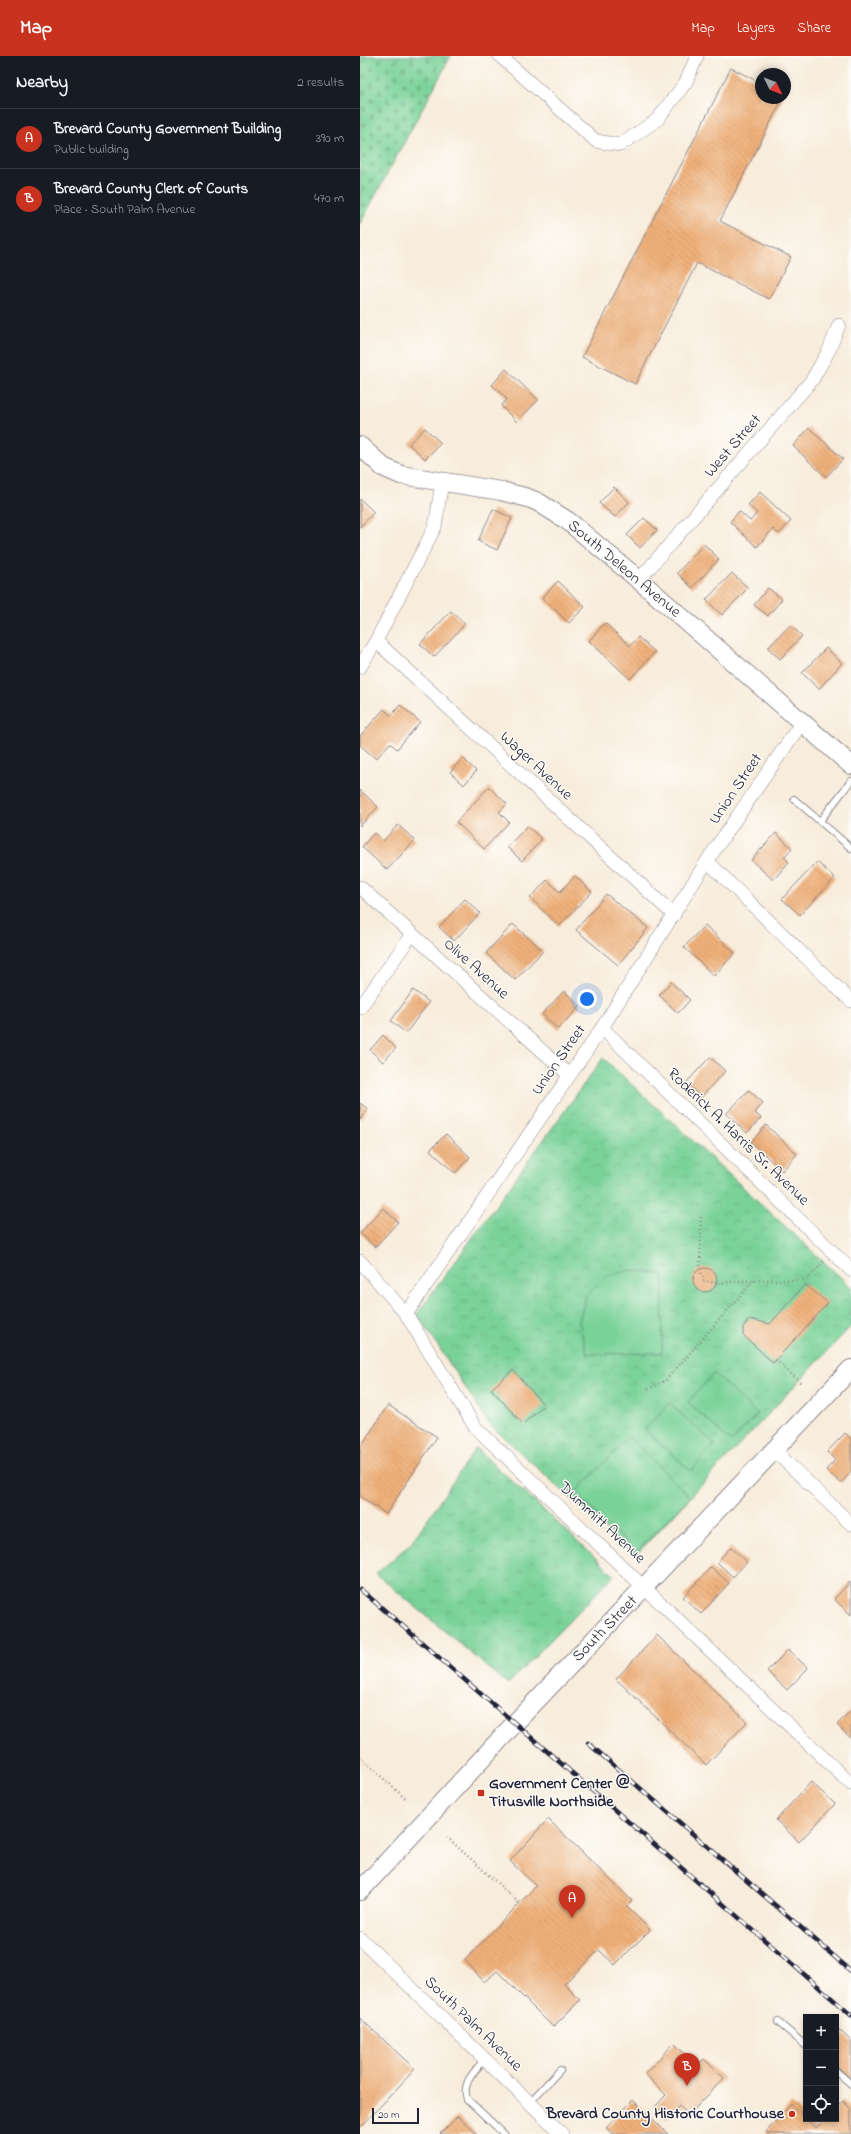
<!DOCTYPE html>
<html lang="en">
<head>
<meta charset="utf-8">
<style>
  body { margin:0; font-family:"Indie Flower",sans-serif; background:#20242c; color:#f1f3f6 }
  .controls { position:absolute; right:12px; bottom:12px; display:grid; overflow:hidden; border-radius:0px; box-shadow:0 2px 6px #0003 }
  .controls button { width:36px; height:36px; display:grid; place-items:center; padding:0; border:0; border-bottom:1px solid #363941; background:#171b24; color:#f1f3f6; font:20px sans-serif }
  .compass { position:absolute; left:395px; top:12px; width:36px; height:36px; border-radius:50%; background:#171b24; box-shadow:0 2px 6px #0003; rotate:133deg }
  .scale { position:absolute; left:12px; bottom:10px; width:47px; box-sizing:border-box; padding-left:4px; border:2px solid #22223b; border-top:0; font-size:11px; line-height:14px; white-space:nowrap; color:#22223b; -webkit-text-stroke:3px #fdfcf7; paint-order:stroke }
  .you { position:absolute; left:227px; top:943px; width:14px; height:14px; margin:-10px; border:3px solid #fff; border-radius:50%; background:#1a73e8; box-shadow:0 0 0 6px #1a73e833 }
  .badge { display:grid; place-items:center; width:26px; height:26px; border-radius:50%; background:#c8321e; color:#fff; font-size:13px; font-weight:700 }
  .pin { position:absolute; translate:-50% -33px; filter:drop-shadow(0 1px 2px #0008) }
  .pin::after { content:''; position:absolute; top:21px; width:14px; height:12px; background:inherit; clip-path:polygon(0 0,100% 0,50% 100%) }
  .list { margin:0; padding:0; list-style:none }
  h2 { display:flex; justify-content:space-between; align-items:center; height:52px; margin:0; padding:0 16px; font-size:17px }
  h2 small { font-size:13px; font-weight:400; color:#9ea1a6 }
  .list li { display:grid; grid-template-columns:26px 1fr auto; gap:12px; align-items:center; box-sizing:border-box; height:60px; padding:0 16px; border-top:1px solid #363941 }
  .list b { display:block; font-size:15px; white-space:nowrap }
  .list p { margin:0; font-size:13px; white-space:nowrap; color:#9ea1a6 }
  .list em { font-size:13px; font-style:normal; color:#9ea1a6 }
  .icon { flex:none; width:22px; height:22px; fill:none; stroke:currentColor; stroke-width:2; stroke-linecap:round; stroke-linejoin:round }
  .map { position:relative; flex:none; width:491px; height:2078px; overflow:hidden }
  header { display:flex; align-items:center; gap:24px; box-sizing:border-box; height:56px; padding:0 20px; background:#c8321e; color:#fff }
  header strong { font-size:19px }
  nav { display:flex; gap:22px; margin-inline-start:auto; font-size:14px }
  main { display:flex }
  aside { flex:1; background:#171b24 }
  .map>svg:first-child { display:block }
  .grass { fill:url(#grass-tufts); stroke:#4e7a6a }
  .cemetery { fill:url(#cemetery-stones); stroke:#4e7a6a }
  .park { fill:url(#park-crowns); stroke:#4e7a6a }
  .pitch { fill:#79d298; stroke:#4e7a6a }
  .building { fill:url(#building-back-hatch) }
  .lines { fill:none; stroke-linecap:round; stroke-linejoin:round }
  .lane-casing { stroke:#8d878b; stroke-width:8 }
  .street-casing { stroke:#8d878b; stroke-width:14 }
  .secondary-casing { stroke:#8d878b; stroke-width:20 }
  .path { stroke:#8d878b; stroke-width:2.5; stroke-dasharray:1 3; stroke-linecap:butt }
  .lane { stroke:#fff; stroke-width:6 }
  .street { stroke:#fff; stroke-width:13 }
  .secondary { stroke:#fff; stroke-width:18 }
  .rail-casing { stroke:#22223b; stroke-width:4.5 }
  .rail { stroke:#fdfcf7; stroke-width:3; stroke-dasharray:9; stroke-linecap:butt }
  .poi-dot { fill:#c8321e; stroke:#fdfcf7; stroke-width:1.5 }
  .labels { text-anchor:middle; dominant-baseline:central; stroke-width:3; stroke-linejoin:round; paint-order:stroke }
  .street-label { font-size:16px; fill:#22223b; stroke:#fdfcf7 }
  .poi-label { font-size:16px; font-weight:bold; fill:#22223b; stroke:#fdfcf7; text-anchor:start }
</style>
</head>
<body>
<header>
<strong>Map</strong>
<nav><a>Map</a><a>Layers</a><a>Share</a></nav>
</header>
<main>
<aside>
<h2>Nearby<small>2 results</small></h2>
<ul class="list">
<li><span class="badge">A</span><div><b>Brevard County Government Building</b><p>Public building</p></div><em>390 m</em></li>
<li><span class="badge">B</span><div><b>Brevard County Clerk of Courts</b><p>Place · South Palm Avenue</p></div><em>470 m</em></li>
</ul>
</aside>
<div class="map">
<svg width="491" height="2078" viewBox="0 0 491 2078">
  <defs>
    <pattern id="grass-tufts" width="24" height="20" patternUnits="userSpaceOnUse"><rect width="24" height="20" fill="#79d298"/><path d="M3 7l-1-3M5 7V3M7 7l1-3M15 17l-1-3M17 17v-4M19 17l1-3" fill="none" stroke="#68b484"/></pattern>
    <pattern id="cemetery-stones" width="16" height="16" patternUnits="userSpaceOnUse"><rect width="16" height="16" fill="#79d298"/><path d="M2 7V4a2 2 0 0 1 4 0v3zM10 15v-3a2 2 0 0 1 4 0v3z" fill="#68b484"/></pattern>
    <pattern id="park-crowns" width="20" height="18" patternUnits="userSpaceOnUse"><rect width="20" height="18" fill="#79d298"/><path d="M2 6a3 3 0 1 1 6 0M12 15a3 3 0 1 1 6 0" fill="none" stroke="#68b484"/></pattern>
    <pattern id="building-back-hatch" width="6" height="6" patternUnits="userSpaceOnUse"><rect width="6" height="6" fill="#efb079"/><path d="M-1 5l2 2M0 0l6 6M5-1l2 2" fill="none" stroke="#cd976a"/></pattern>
  </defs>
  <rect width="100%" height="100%" fill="#fdfcf7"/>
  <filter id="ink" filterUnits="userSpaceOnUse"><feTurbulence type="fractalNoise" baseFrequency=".025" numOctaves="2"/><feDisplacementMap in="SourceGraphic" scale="8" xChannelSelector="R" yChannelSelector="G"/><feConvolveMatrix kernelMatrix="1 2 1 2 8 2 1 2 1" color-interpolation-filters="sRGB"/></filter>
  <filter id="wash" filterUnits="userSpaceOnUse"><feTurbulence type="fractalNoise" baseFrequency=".012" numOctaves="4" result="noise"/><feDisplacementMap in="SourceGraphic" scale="16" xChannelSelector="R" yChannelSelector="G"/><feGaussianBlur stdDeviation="0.9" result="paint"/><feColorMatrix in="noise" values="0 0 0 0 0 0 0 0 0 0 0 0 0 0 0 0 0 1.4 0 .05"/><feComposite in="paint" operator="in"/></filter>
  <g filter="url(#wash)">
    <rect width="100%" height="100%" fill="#f8ecdb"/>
    <!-- grass -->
    <path class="grass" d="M116,1392L254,1519L148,1628L16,1518L51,1487Z"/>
    <!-- cemetery -->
    <path class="cemetery" d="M0,0H91L0,168Z"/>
    <!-- park -->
    <path class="park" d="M243,1002L491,1231V1270L275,1500L130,1369L57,1258Z"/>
    <!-- pitch -->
    <path class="pitch" d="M270,1214L303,1218L302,1297L227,1298L219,1265L226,1240L246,1220Z
      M354,1317L397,1358L371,1386L328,1346Z
      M309,1347L355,1388L331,1415L285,1374Z
      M269,1381L330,1441L276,1496L215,1437Z"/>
    <g id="blocks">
      <!-- building -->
      <path class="building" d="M371,12L401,27V42H423L360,165L431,201L409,243L337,207L275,328L222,301Z
        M146,313L178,344L157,366L141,350L147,343L132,329Z
        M65,372L81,387L65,403L49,388Z
        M449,372L483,403L466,421L433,390Z
        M254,431L269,446L255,461L239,447Z
        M400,436L431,465L419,478L413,473L397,491L370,466L379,455L390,465L397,457L388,449Z
        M0,443L14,456L0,471Z
        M133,453L152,462L137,494L118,485Z
        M284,462L297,474L280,492L267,479Z
        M344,488L359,503L332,532L317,517Z
        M372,517L388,532L362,559L346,544Z
        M198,525L225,551L209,567L182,542Z
        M408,532L422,543L408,560L394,549Z
        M91,555L105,568L74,601L60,588Z
        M245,567L270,590L278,581L295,596L270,623L229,585Z
        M430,569L442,580L420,603L408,592Z
        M466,592L482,607L459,633L442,617Z
        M40,649L60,666L37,693L30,687L16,703L0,689V680L24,653L31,660Z
        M103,702L116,715L104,729L90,716Z
        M129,731L147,748L139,756L149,766L124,793L96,766Z
        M0,734L18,751L0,770Z
        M38,769L55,784L27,814L2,791L14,777L23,785Z
        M167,770L182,783L162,805L147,791Z
        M416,777L432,792L424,801L429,806L413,824L391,804Z
        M457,806L475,822L440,859L422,843Z
        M215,820L232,836L199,870L170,842L187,824L200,836Z
        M246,838L288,872L258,909L216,874Z
        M105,843L120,857L94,885L79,871Z
        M153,868L183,895L155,924L126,897Z
        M345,869L375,897L354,920L324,891Z
        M311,926L330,944L318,957L299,939Z
        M53,934L69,946L46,977L31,965Z
        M204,935L220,950L198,973L182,958Z
        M23,979L36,992L23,1006L10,994Z
        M350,1001L365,1015L341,1041L326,1027Z
        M389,1034L403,1047L395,1057L401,1062L387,1077L366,1058Z
        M0,1047L8,1053L0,1064Z
        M406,1069L437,1098L422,1115L391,1086Z
        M86,1078L110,1101L95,1117L70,1094Z
        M23,1152L38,1166L15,1191L0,1177Z
        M333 1224a12 12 0 1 1 24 0a12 12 0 1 1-24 0Z
        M445,1228L468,1247L413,1307L383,1279V1271L390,1263L410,1268Z
        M153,1314L184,1349L163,1368L131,1333Z
        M28,1349L77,1381L26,1458L0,1440V1392Z
        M485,1377L491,1382V1416L481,1427L466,1414L475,1404L467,1396Z
        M371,1491L387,1506L373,1521L357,1506Z
        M351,1511L369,1527L341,1558L323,1541Z
        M491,1525V1559L474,1543Z
        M297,1579L387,1666L346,1709L256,1623Z
        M428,1594L448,1612L427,1634L407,1615Z
        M491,1654V1682L477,1669Z
        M451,1726L475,1748L439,1786L416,1764Z
        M188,1763L272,1845L266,1850L290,1874L255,1909L239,1894L204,1928L220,1944L193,1971L137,1915L124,1926L105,1904L176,1830L150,1805Z
        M0,1962L55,2013L0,2072Z
        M476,1971L491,1985V2023L476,2009Z
        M314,1987L337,2010L344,2003L364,2022L329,2059L319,2050L307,2063L295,2051L306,2039L285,2018Z
        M273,2044L308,2078H253L246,2072Z
        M483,2045L491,2053V2078H408L406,2076L431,2048L456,2072L465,2063H476V2052Z
        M98,2060L117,2078H80Z"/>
    </g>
  </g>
  <g filter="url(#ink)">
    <use href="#blocks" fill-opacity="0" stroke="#8d878b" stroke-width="1"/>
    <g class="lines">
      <defs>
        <path id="lane" d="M434,743L491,792
          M460,765L491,725
          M418,1966L446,1990
          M125,2003C115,2015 101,2027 107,2043L144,2078
          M476,2015L491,2028
          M170,2046L200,2014"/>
        <path id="street" d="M140,0L236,85L260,89L297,64L326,26L337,0
          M279,524L452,324L469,294L479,269
          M16,585L314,859
          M0,611L16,585L75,471L82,426
          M347,805L491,945
          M0,831L209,1019
          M0,952L52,878
          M242,972L491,1214
          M0,1205L46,1258L115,1371L491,1728
          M46,1258L242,972L347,805L442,666
          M415,1395L491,1468
          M0,1882L202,2078"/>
        <path id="secondary" d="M0,390L23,411L41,419L141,435L168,442L178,446L208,465L279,524L491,709
          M0,1835L155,1667L491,1313"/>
      </defs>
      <!-- lane casing -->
      <use href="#lane" class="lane-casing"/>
      <!-- street casing -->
      <use href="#street" class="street-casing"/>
      <!-- secondary casing -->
      <use href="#secondary" class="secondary-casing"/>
      <!-- path -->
      <path class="path" d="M341,1161L340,1213L344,1225L356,1227L394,1224H447L464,1205
        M416,1304L442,1328
        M288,1333L306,1324L394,1224
        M0,1701L47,1744
        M87,1781L159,1847"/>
      <!-- lane -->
      <use href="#lane" class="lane"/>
      <!-- street -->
      <use href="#street" class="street"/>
      <!-- secondary -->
      <use href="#secondary" class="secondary"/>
      <defs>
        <path id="rail" d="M0,1533L491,1959
          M228,1687L491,1915"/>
      </defs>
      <!-- rail casing -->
      <use href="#rail" class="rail-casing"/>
      <!-- rail -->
      <use href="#rail" class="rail"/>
    </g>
  </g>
  <!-- markers -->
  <g class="poi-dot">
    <rect x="117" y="1733" width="8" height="8" rx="2"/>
    <circle cx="432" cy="2058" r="4"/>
  </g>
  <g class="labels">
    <!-- street labels -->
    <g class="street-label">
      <text transform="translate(373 390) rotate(-49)">West Street</text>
      <text transform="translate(264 513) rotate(40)">South Deleon Avenue</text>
      <text transform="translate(176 710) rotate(43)">Wager Avenue</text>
      <text transform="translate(376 733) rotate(-56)">Union Street</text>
      <text transform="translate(116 913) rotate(42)">Olive Avenue</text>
      <text transform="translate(199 1004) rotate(-55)">Union Street</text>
      <text transform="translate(378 1081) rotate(44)">Roderick A. Harris Sr. Avenue</text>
      <text transform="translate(242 1467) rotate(43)">Dummitt Avenue</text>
      <text transform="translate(245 1573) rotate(-46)">South Street</text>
      <text transform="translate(113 1968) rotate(44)">South Palm Avenue</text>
    </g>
    <!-- poi labels -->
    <g class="poi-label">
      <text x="129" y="1728">Government Center @<tspan x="129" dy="18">Titusville Northside</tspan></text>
      <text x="424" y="2058" text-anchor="end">Brevard County Historic Courthouse</text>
    </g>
  </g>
</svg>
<div class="controls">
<button>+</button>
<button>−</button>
<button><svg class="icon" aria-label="locate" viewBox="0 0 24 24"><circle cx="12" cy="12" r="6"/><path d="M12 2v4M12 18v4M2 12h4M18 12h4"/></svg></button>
</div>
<svg class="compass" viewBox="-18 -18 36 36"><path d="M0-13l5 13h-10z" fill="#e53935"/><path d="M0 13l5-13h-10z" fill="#9ea1a6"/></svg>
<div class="scale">20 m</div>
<div class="you"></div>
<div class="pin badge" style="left:212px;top:1862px">A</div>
<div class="pin badge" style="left:327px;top:2030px">B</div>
</div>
</main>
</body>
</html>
